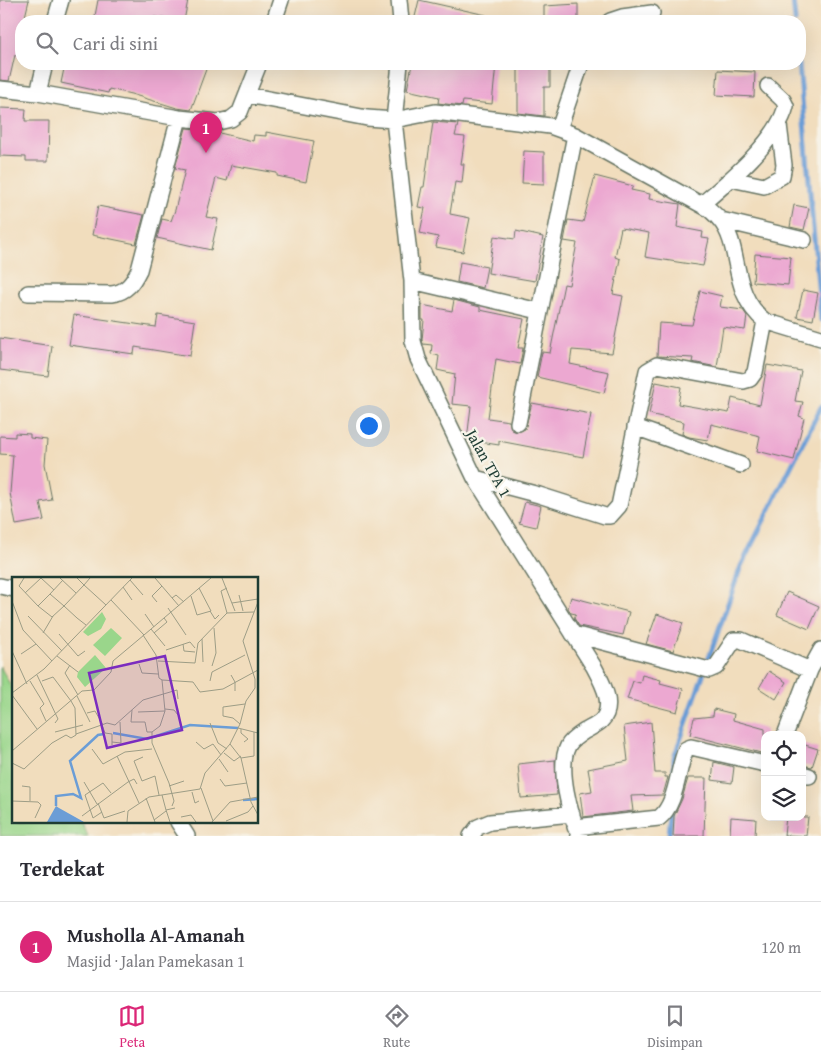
<!DOCTYPE html>
<html lang="id">
<head>
<meta charset="utf-8">
<style>
  body { margin:0; font-family:"Gentium Book Plus",serif; background:#f2f2f3; color:#2b2b33 }
  .controls { position:absolute; right:15px; bottom:15px; display:grid; overflow:hidden; border-radius:10px; box-shadow:0 5px 20px #0002 }
  .controls button { width:45px; height:45px; display:grid; place-items:center; padding:0; border:0; border-bottom:1px solid #e1e1e2; background:#fff; color:#2b2b33; font:25px sans-serif }
  .you { position:absolute; left:368px; top:425px; width:18px; height:18px; margin:-12px; border:4px solid #fff; border-radius:50%; background:#1a73e8; box-shadow:0 0 0 8px #1a73e833 }
  .badge { display:grid; place-items:center; width:32px; height:32px; border-radius:50%; background:#db2777; color:#fff; font-size:16px; font-weight:700 }
  .pin { position:absolute; translate:-50% -41px; filter:drop-shadow(0 1px 2px #0008) }
  .pin::after { content:''; position:absolute; top:26px; width:18px; height:15px; background:inherit; clip-path:polygon(0 0,100% 0,50% 100%) }
  .list { margin:0; padding:0; list-style:none }
  h2 { display:flex; justify-content:space-between; align-items:center; height:65px; margin:0; padding:0 20px; font-size:21px }
  h2 small { font-size:16px; font-weight:400; color:#7c7c81 }
  .list li { display:grid; grid-template-columns:32px 1fr auto; gap:15px; align-items:center; box-sizing:border-box; height:90px; padding:0 20px; border-top:1px solid #e1e1e2 }
  .list b { display:block; font-size:19px; white-space:nowrap }
  .list p { margin:0; font-size:16px; white-space:nowrap; color:#7c7c81 }
  .list em { font-size:16px; font-style:normal; color:#7c7c81 }
  .icon { flex:none; width:28px; height:28px; fill:none; stroke:currentColor; stroke-width:2; stroke-linecap:round; stroke-linejoin:round }
  .map { position:relative; flex:none; width:821px; height:836px; overflow:hidden }
  .search { position:absolute; background:#fff; box-shadow:0 5px 20px #0002; left:15px; right:15px; top:15px; height:55px; display:flex; align-items:center; gap:12px; box-sizing:border-box; padding:0 18px; border-radius:20px; color:#7c7c81; font-size:19px }
  .sheet { height:155px; background:#fff }
  nav { display:flex; justify-content:space-around; align-items:center; box-sizing:border-box; height:70px; border-top:1px solid #e1e1e2; background:#fff; font-size:14px; color:#7c7c81 }
  nav a { display:grid; justify-items:center; gap:2px }
  nav .on { color:#db2777 }
  .map>svg:first-child { display:block }
  .green { fill:#9ad68b; stroke:#5c8a60 }
  .lines { fill:none; stroke-linecap:round; stroke-linejoin:round }
  .stream { stroke:#6b9dd6; stroke-width:5 }
  .building { fill:#eca8d1 }
  .street-casing { stroke:#687564; stroke-width:18 }
  .street { stroke:#fff; stroke-width:15 }
  .labels { text-anchor:middle; dominant-baseline:central; stroke-width:4.5; stroke-linejoin:round; paint-order:stroke }
  .street-label { font-size:16px; fill:#1f3d34; stroke:#f7f3e8 }
  .inset-river { fill:none; stroke:#6b9dd6; stroke-width:2.5 }
  .inset-road { fill:none; stroke:#9d9d86; stroke-width:1 }
  .view { fill:#7b2cbf; fill-opacity:0.15; stroke:#7b2cbf; stroke-width:2.5 }
  .inset-edge { fill:none; stroke:#1f3d34; stroke-width:2.5 }
</style>
</head>
<body>
<div class="map">
<svg width="821" height="836" viewBox="0 0 821 836">
  <rect width="100%" height="100%" fill="#f7f3e8"/>
  <filter id="ink" filterUnits="userSpaceOnUse"><feTurbulence type="fractalNoise" baseFrequency=".02" numOctaves="2"/><feDisplacementMap in="SourceGraphic" scale="10" xChannelSelector="R" yChannelSelector="G"/><feConvolveMatrix kernelMatrix="1 2 1 2 8 2 1 2 1" color-interpolation-filters="sRGB"/></filter>
  <filter id="wash" filterUnits="userSpaceOnUse"><feTurbulence type="fractalNoise" baseFrequency=".0096" numOctaves="4" result="noise"/><feDisplacementMap in="SourceGraphic" scale="20" xChannelSelector="R" yChannelSelector="G"/><feGaussianBlur stdDeviation="1.12" result="paint"/><feColorMatrix in="noise" values="0 0 0 0 0 0 0 0 0 0 0 0 0 0 0 0 0 1.4 0 .05"/><feComposite in="paint" operator="in"/></filter>
  <g filter="url(#wash)">
    <rect width="100%" height="100%" fill="#f1ddbd"/>
    <!-- green -->
    <path class="green" d="M0,666L14,692V822H81L88,836H0Z"/>
    <g class="lines">
      <!-- stream -->
      <path class="stream" d="M793,0L795,21
        M799,64L821,320
        M674,768V758L741,566L821,407
        M669,836L671,812"/>
    </g>
    <g id="blocks">
      <!-- building -->
      <path class="building" d="M0,0H29L24,21H21V56L15,55L9,81L0,80Z
        M98,0H188L184,21L154,17L153,21H94Z
        M419,0L486,15L485,21H414Z
        M578,4V21H544V6Z
        M65,64H208L191,110L177,108L131,94L109,89L108,93L61,83Z
        M412,64H496L492,104L463,101L462,106L438,103L439,97L407,90Z
        M518,64H550V87H544V116L518,113Z
        M718,70L755,72L754,97L716,95Z
        M0,108L26,109L25,121H49L48,161H26V157L0,156Z
        M433,122L458,124L455,136L465,137L461,164H464L462,183L455,182L450,214L470,218L463,252L436,247L438,237L420,233L425,208L418,207L422,187H424Z
        M186,128L207,130L253,141L254,135L266,136V132L314,141L306,182L277,176V173L231,165L227,181L216,178L206,217L218,219L211,250L157,238L162,219L171,221L175,210L185,170L175,168Z
        M524,151L544,152V184L522,183Z
        M595,176L633,186L631,190L650,194L649,199L680,204L677,227L703,232L702,238L709,239L703,266L645,257L649,233L621,228L615,257L620,259L613,294L623,296L612,353L572,350L570,364L609,372L604,393L537,377L542,352L550,353L564,284L569,285L577,243L564,241L568,220L583,222Z
        M794,205L809,208L804,230L790,227Z
        M98,206L144,215L136,244L92,235Z
        M516,231L543,237L535,281L488,273L494,236L515,239Z
        M755,254L791,257L788,285L753,282Z
        M460,262L487,267L483,288L457,282Z
        M803,290L818,293L813,320L797,317Z
        M700,291L722,296L720,307L743,310L747,316L745,330L723,327L717,367L692,362L693,358L657,356L659,323L692,325Z
        M454,300L480,307V310L524,319L518,348H523L520,364L496,359L488,418L509,421L512,430L517,432L525,429L532,403L591,414L583,457L499,441V445L467,440L471,406L452,404L455,374L437,370L439,356L431,354L432,345L423,344L422,340L424,320H422V305L452,311Z
        M74,315L156,327L158,315L195,321L190,356L135,347L134,354L69,345Z
        M0,338L52,346L48,376L0,370Z
        M767,365L801,371L795,401L803,402L799,416L804,418L794,460L757,451L760,436L711,424L708,440L689,437L682,434L684,422L649,414L656,382L681,387L678,404L729,413L732,398L760,405Z
        M15,433L30,434V438L47,440L45,464L52,500L40,502L44,520L16,525L10,493L13,455L0,454V436L15,437Z
        M525,502L541,506L536,527L519,523Z
        M787,592L819,606L809,629L777,615Z
        M571,597L629,612L623,635L579,626L574,618L576,614L571,613L568,608Z
        M657,614L683,623L673,651L646,644Z
        M769,671L786,682L776,699L759,688Z
        M642,675L661,680L660,683L683,689L677,712L627,699L633,681L640,683Z
        M714,709L734,714L733,720L765,729V754L690,735L694,718L713,716Z
        M651,722L655,773H665V777H668L663,795L631,796L633,811L583,817L580,793L592,791L588,769L628,761L624,726Z
        M802,744L818,749L812,767L802,765Z
        M555,760L557,795L521,798L518,764Z
        M714,762L734,767L732,783L712,780Z
        M688,778H706L704,836H673L674,816L682,799Z
        M731,817L756,819L755,836H730Z
        M786,817H808L806,836L784,835Z"/>
    </g>
  </g>
  <g filter="url(#ink)">
    <use href="#blocks" fill-opacity="0" stroke="#687564" stroke-width="1"/>
    <g class="lines">
      <defs>
        <path id="street" d="M399,0L401,21
          M55,21L61,0
          M274,21L281,0
          M610,21L622,17L652,13
          M400,64L394,120L412,281L413,341L418,359L475,478L594,667C602,682 616,706 601,721C597,725 590,728 585,731C579,735 571,740 568,746C557,767 570,816 580,836
          M0,89L38,93L179,118L218,122L231,119L240,112L259,64
          M38,93L45,64
          M248,95L367,118L394,120L435,112L550,126L575,135L709,209C712,212 717,216 720,220C743,247 729,293 765,321L821,338
          M559,129L581,64
          M731,179L764,186L782,176L784,165L779,125
          M702,204C728,182 778,140 786,106L783,100L768,86
          M721,220L804,240
          M412,281L539,311
          M28,293L112,294C127,292 133,282 139,270L179,118
          M518,423L575,135
          M635,427L741,465
          M475,478L539,495L605,516H610L619,506L647,371L657,365L743,381L750,379L755,372L765,321
          M0,586L14,589
          M573,634L709,670L716,667L734,640H741L810,670L785,735
          M810,670L821,650
          M802,774L809,776
          M178,822L187,836
          M575,827L659,818C677,804 677,770 686,749L691,747L765,764
          M471,836L478,827L490,822L572,814"/>
      </defs>
      <!-- street casing -->
      <use href="#street" class="street-casing"/>
      <!-- street -->
      <use href="#street" class="street"/>
    </g>
  </g>
  <g class="labels">
    <!-- street labels -->
    <g class="street-label">
      <text transform="translate(489 463) rotate(61)">Jalan TPA 1</text>
    </g>
  </g>
  <!-- overview -->
  <g transform="translate(12 577)">
    <rect width="246" height="246" fill="#f1ddbd"/>
    <path d="M90,35L94,42L89,52L76,59L71,55ZM99,51L110,61L93,79L81,68ZM83,78L94,91L73,110L65,100L66,95Z" fill="#9ad68b"/>
    <path d="M44,229L47,231L72,245H35Z" fill="#6b9dd6"/>
    <path class="inset-river" d="M101,156L135,162L178,148L226,151M231,223L246,222M44,229V219L61,217L69,221L58,184L86,158L92,157"/>
    <path class="inset-road" d="M12,1L7,9L26,29M29,1L42,13M48,1L64,16M65,1L72,8L78,1M143,1L167,29M210,1L223,34M118,3L131,18M111,10L120,23M215,11L209,14L215,36M13,16L29,1M38,17L51,3M227,18L231,34M179,19L185,38L199,34L187,11M160,21L164,18L172,25M99,23L132,58L199,1M0,24L11,53L40,84M145,25L140,19L150,9M220,26L246,22M156,31L174,58M198,34L203,42L207,38M133,37L142,50M16,39L50,74M74,48L65,41L52,29L38,17L26,29L40,40L52,29L72,8L94,28M139,52L153,69M31,56L41,39M142,56L155,45L152,41M47,57L66,79L73,74M131,58L144,78L147,101L150,103M190,62L191,85M171,67L172,74L183,75M154,73L178,65L183,71M0,74L15,107M9,77L24,67M45,79L66,95M146,84L183,86L186,66L215,36L242,35M127,87L130,96L146,97M58,88L53,96L66,118M200,89L204,76L202,51M25,98L46,142L43,146M219,98L223,105V114M150,103L153,134L148,149L140,155V166L157,206L162,224L160,229M150,103L181,105L188,115L211,112L246,93M18,104L32,127L28,131L34,144M198,104L200,95L233,78M0,116L32,92L120,1M0,118L25,152M65,119L78,145M153,132L162,133L166,138M120,133L119,145H133L135,155H140M126,135L153,134M75,136L83,134L91,148M198,146L206,166L215,172M228,147L221,141L211,139V130L233,127M90,148L93,156L100,157V168M226,151L246,156M229,152V156L236,162L232,165M43,155L71,148M64,157L95,146L103,148L131,123L165,113L166,122M100,165L109,166L108,145M184,165L192,172L201,167L209,178M218,167L229,181L239,225L246,238M80,172L91,187L113,175L140,172M0,174L70,114L82,113L99,95L101,84L132,58M212,176L222,184L229,179M105,179L127,226M131,180L122,184L130,204L143,199L147,218M229,181L242,179V155M207,182L216,195M0,186L12,192L40,166L54,158L59,161L64,158L63,131L59,124L41,100L30,104M208,202L213,209L235,206M72,205L85,227M10,209L18,210V224M157,209L172,204M189,211L201,244M180,215L183,226L187,224M150,218L154,233M134,221L143,245M0,224L26,225L29,228L23,241M86,226L92,241L113,234M90,235L81,241L73,218L91,206L99,216M70,239L116,205L122,202L125,207M169,240L179,238L184,245M142,243L154,234M214,244L236,235L241,229M115,245L116,234L137,220L188,212L193,196L218,167L228,147L234,124L243,111V102L231,64L246,25M158,245L154,233L163,231M200,245L218,225L246,220"/>
    <path class="view" d="M153,79L170,153L95,171L77,96Z"/>
    <rect width="246" height="246" class="inset-edge"/>
  </g>
</svg>
<div class="controls">
<button><svg class="icon" aria-label="locate" viewBox="0 0 24 24"><circle cx="12" cy="12" r="6"/><path d="M12 2v4M12 18v4M2 12h4M18 12h4"/></svg></button>
<button><svg class="icon" aria-label="layers" viewBox="0 0 24 24"><path d="M12 4l9 5-9 5-9-5zM3 14l9 5 9-5"/></svg></button>
</div>
<div class="you"></div>
<div class="pin badge" style="left:206px;top:153px">1</div>
<div class="search"><svg class="icon" aria-label="search" viewBox="0 0 24 24"><circle cx="10" cy="10" r="6"/><path d="M15 15l6 6"/></svg>Cari di sini</div>
</div>
<section class="sheet">
<h2>Terdekat<small></small></h2>
<ul class="list">
<li><span class="badge">1</span><div><b>Musholla Al-Amanah</b><p>Masjid · Jalan Pamekasan 1</p></div><em>120 m</em></li>
</ul>
</section>
<nav>
<a class="on"><svg class="icon" aria-label="map" viewBox="0 0 24 24"><path d="M3 6l6-2 6 2 6-2v14l-6 2-6-2-6 2zM9 4v14M15 6v14"/></svg>Peta</a>
<a><svg class="icon" aria-label="directions" viewBox="0 0 24 24"><path d="M12 3l9 9-9 9-9-9zM9 14v-3h6M13 9l2 2-2 2"/></svg>Rute</a>
<a><svg class="icon" aria-label="saved" viewBox="0 0 24 24"><path d="M7 4h10v16l-5-4-5 4z"/></svg>Disimpan</a>
</nav>
</body>
</html>
